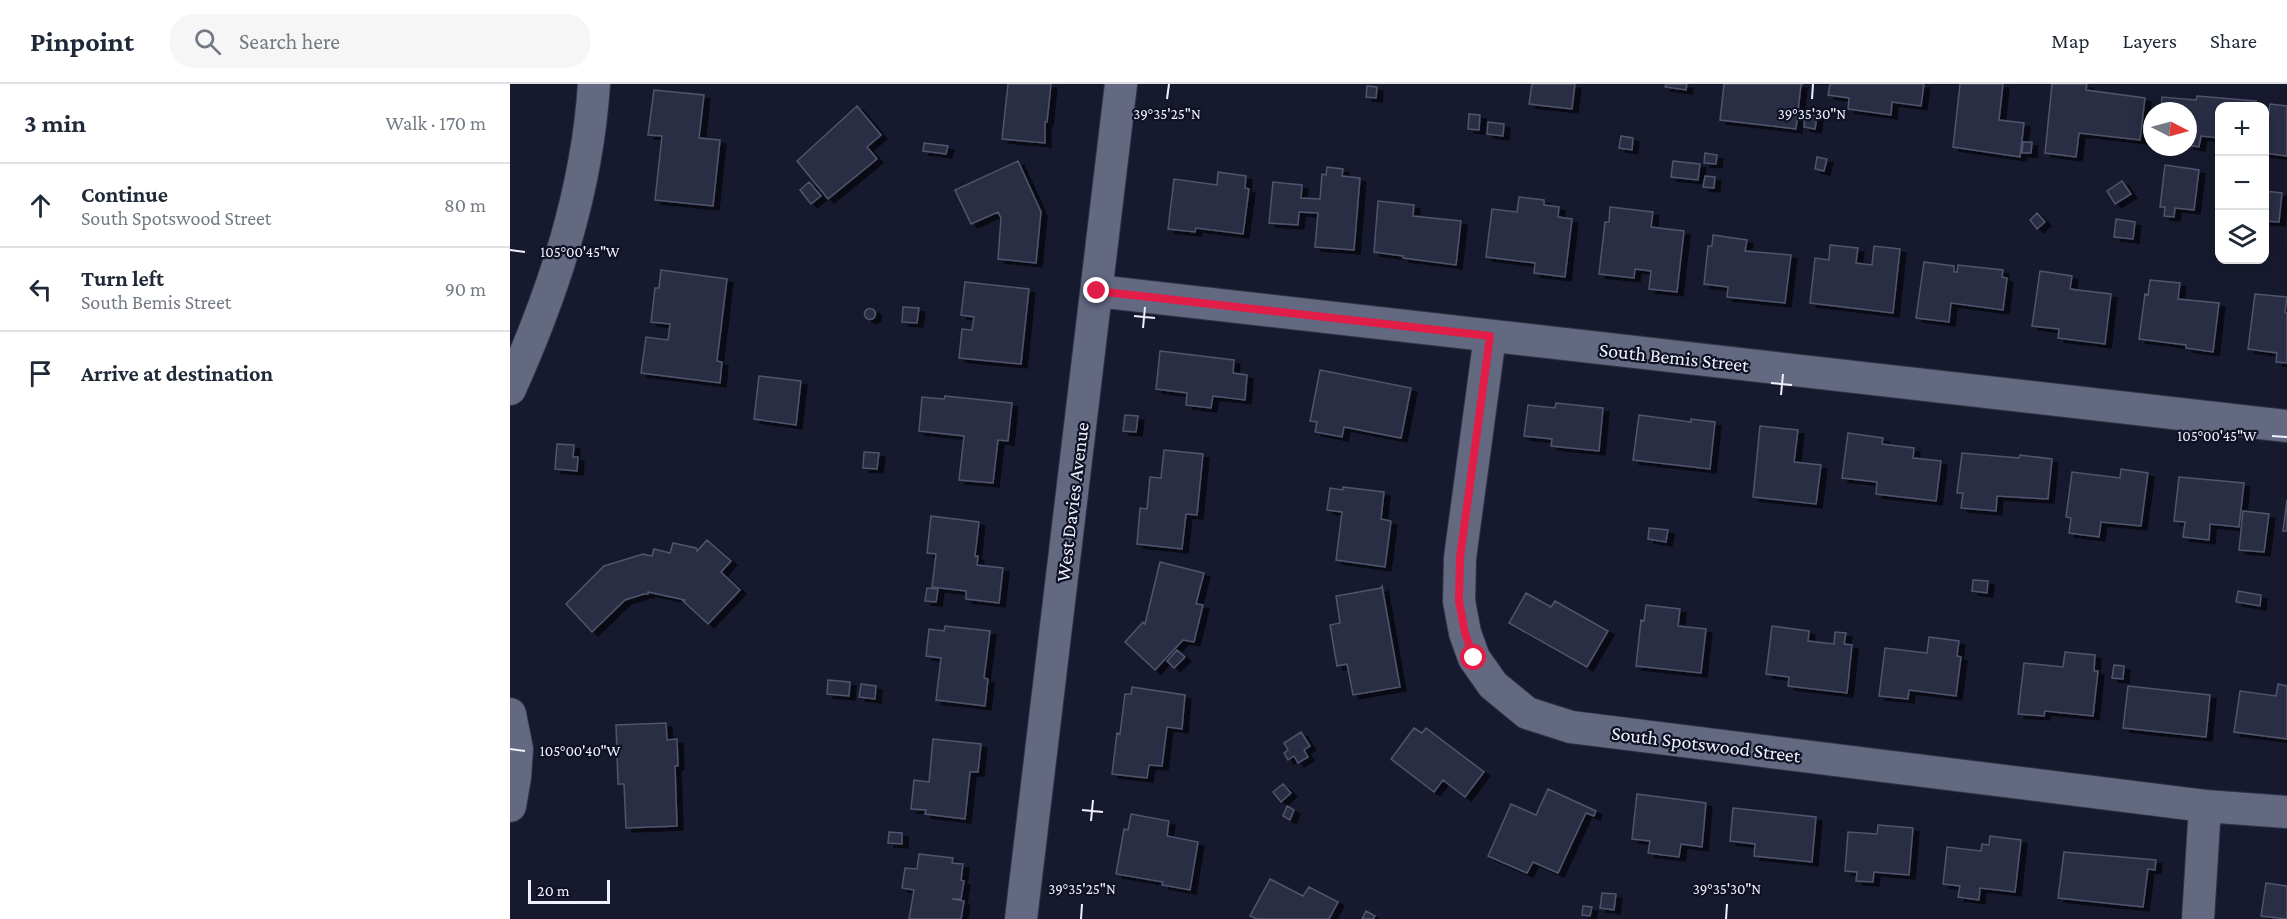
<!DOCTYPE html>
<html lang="en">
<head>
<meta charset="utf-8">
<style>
  body { margin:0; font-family:"Crimson Pro",serif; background:#f6f6f7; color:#1f2937 }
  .controls { position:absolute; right:18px; top:18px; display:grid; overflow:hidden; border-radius:12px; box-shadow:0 3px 15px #0003 }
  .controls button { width:54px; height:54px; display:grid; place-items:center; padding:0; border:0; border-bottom:2px solid #e0e1e3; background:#fff; color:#1f2937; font:30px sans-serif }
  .compass { position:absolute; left:1633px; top:18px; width:54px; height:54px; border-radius:50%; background:#fff; box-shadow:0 3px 15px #0003; rotate:96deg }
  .scale { position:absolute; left:18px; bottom:15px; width:82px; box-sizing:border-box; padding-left:6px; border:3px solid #eff1fd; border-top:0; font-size:16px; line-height:21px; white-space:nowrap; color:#eff1fd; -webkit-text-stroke:4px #0f1125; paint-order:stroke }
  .stop { position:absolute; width:18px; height:18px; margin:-14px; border:4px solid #e11d48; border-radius:50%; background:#fff }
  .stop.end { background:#e11d48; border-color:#fff; box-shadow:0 2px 6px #0008 }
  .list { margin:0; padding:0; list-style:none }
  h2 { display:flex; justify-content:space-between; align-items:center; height:78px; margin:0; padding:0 24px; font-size:26px }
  h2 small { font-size:20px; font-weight:400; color:#747a83 }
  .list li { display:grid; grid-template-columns:39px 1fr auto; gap:18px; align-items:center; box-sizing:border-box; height:84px; padding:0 24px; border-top:2px solid #e0e1e3 }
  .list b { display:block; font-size:22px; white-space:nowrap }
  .list p { margin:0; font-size:20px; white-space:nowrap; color:#747a83 }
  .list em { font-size:20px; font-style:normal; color:#747a83 }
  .icon { flex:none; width:33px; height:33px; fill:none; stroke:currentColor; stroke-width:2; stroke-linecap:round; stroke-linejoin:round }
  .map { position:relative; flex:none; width:1777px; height:835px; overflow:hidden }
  header { display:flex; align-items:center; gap:36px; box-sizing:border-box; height:84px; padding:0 30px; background:#fff; border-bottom:2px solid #e0e1e3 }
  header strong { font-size:28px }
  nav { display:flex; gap:33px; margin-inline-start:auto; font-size:21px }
  .search { width:420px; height:54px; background:#f6f6f7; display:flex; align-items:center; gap:15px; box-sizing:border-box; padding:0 21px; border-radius:24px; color:#747a83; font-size:22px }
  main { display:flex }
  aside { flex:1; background:#fff }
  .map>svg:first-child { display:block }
  .building { fill:#2b2f45; stroke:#4f546c; stroke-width:1.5; filter:url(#shadow) }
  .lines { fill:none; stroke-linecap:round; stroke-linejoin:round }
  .street-casing { stroke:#333445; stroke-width:34 }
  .street { stroke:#646982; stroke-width:32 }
  .route { stroke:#e11d48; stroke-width:8 }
  .ticks { fill:none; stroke:#eff1fd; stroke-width:2 }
  .labels { text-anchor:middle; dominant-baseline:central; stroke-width:4.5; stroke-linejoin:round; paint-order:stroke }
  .street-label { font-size:20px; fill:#eff1fd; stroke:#0f1125 }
  .ticks-label { font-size:15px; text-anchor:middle; fill:#eff1fd; stroke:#0f1125; stroke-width:4.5; stroke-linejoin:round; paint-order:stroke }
</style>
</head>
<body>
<header>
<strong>Pinpoint</strong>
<div class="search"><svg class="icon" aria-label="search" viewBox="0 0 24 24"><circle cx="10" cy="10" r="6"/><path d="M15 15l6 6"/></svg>Search here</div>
<nav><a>Map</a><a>Layers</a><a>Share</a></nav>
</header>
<main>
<aside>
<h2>3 min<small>Walk · 170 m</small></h2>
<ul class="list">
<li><svg class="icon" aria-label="ahead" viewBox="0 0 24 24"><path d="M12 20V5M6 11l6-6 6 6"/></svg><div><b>Continue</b><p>South Spotswood Street</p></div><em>80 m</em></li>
<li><svg class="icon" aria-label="left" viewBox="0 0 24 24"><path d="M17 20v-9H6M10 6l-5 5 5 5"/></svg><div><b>Turn left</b><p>South Bemis Street</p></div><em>90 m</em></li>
<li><svg class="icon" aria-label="arrive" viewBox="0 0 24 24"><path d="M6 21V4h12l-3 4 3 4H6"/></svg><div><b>Arrive at destination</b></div></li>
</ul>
</aside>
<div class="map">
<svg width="1777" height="835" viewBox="0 0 1777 835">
  <defs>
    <filter id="shadow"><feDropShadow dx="6" dy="4" stdDeviation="0" flood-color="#0009"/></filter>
  </defs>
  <rect width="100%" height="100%" fill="#171a2f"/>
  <!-- building -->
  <path class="building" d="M498,0H541L537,38H535V59L492,55Z
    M1022,0H1065L1062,25L1019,20Z
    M1156,0H1177L1176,6L1155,3Z
    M1214,0H1293L1291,1L1286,45L1210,36Z
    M1320,0H1414L1411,22L1382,18L1381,31L1338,25L1339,14L1318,11Z
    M1450,0H1493L1489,36L1514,39L1510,73L1443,63Z
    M1542,0H1577L1576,6L1635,14L1630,56L1569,49L1566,73L1535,69Z
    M857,2L867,3L866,14L856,13Z
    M144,6L194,11L189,54L210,56L203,122L145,116L152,52L138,51Z
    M1687,12L1746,17L1745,22H1710V54L1691,52L1689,63L1678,61V27H1651L1652,13L1686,16Z
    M1760,20L1777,22V72L1754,69Z
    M347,22L371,51L357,63L367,75L318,115L287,77Z
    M959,30L970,31L969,46L958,45Z
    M1295,30L1307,32L1305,45L1294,43Z
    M978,38L994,40L993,52L977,50Z
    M1111,52L1123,54L1122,66L1109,64Z
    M1513,58H1522L1521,69H1512Z
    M414,59L438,62L436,70L413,67Z
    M1195,69L1207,71L1206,80L1194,79Z
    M1307,73L1317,75L1314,87L1305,85Z
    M508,77L531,128L526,179L488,175L491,134L488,128L461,140L445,106Z
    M1163,77L1190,80L1188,96L1161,93Z
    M1655,81L1689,86L1684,126L1665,124L1664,133L1654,132L1655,123H1650Z
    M817,83L833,85L832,92L850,94L844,166L805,163L808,129L789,128L788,141L759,139L763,98L792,101L791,114L810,115L812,90L816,91Z
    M708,88L736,92L735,104L739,105L733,150L686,144L685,148L658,145L664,95L707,101Z
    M1195,92L1205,93L1204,104L1193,103Z
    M1612,97L1621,110L1605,120L1597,107Z
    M299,98L311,112L301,120L290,106Z
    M1754,107L1772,109L1769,138L1754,137Z
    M1009,113L1034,116V121L1049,123L1048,133L1062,135L1055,193L1024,189L1025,179L976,173L982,125L1007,128Z
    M868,117L904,121L903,132L951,137L946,181L893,174V172L864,168Z
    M1100,123L1143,128L1141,143L1174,147L1167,208L1139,205L1141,187L1125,185L1124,194L1089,190L1095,138H1099Z
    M1527,129L1535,138L1527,145L1520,136Z
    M1606,135L1625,138L1623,155L1604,153Z
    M1203,151L1237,156L1235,167L1281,171L1275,219L1217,213L1218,203L1194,200L1198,162H1202Z
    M1320,161L1348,164L1346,179L1362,181L1364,162L1390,165L1383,229L1300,219L1305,174L1319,176Z
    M1414,178L1444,182V188H1447L1448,181L1493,186L1492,193L1497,194L1493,226L1441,219L1439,238L1406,234Z
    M151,186L217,195L207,277L212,278L210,299L131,289L136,253L158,256L160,240L141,238L145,204H149Z
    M1530,187L1562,192L1560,205L1601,210L1595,260L1548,254L1549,245L1522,242Z
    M1640,196L1670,199L1668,215L1709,219L1703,268L1676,264V261L1629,255L1635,210L1638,211Z
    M455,198L519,205L511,280L449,274L452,245L462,246L464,233L451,231Z
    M1745,210L1777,213L1775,228L1777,229V279L1766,278L1767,269L1738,265Z
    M393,223L409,224L407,239L392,238Z
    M354.5 230a5.5 5.5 0 1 1 11 0a5.5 5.5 0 1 1-11 0Z
    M650,267L724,276L723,289L737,291L735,316L703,312L701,324L676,321L677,309L646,305Z
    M810,286L901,304L891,354L834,343L832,353L805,348L807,338L800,337Z
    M249,292L291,297L286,341L244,335Z
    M435,312L502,319L498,357L488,356L483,399L449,396L454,352L409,347L412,313L434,315Z
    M1046,319L1093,324L1089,367L1041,362L1042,355L1014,352L1018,321L1045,324Z
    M615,331L628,332L626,348L613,347Z
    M1129,331L1181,338V335L1205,338L1200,385L1123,376Z
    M1250,342L1288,346L1284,378L1311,381L1306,420L1243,413Z
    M1338,349L1373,354L1372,360L1404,364L1403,374L1431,377L1426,417L1366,410L1367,398L1332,394Z
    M47,360L64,361L63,373H68L67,387L45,385Z
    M654,366L693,370L687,431L676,430L672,465L627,460L630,424L637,425L640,393L651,394Z
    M354,368L369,369L367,385L353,384Z
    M1452,369L1509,374L1510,371L1542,375L1538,415L1487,412L1486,427L1451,424L1453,409H1447Z
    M1611,385L1638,389L1631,442L1591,438L1589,453L1559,449L1561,434L1556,433L1562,388L1610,394Z
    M1669,393L1734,399L1729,443L1700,440L1699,456L1673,453L1675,438L1664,437Z
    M833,403L874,408L871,435L881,437L875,483L826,476L832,428L817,426L820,404L833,406Z
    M1777,416V447H1773Z
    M1733,427L1759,430L1754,468L1729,466Z
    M421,432L469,438L465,472H468L467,481L493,484L489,519L456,515V507L422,503L426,470L417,469Z
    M1139,444L1158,446L1156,458L1138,455Z
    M197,456L221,477L211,488L230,506L198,540L173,517L175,516L138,508V510H134L115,516L82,548L56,520L94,482L133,470L142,472L144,465L160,469L163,459L186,464L187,467Z
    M650,478L694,489L686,520L693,521L684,558L673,556L645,586L615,558L633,538L635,540Z
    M1463,496L1478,497L1477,509L1462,507Z
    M872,502L890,603L843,611L837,580L827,582L820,541L830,539L826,512L871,504Z
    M417,504L428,505L426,518L415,517Z
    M1728,507L1751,511L1750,522L1726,518Z
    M1016,509L1041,523L1045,517L1098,547L1077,583L999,539Z
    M1136,521L1170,525L1168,542L1196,545L1191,589L1126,582L1131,536L1134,537Z
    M435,542L480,547L474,594L478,595L475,622L426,616L431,574L416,572L419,545L434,547Z
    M1262,542L1299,547L1298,557L1324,560L1325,548L1336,549L1334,560L1342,561L1337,609L1278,602L1279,593L1256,590Z
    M1419,553L1449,557L1447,572L1451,573L1446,612L1399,606L1398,615L1369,612L1375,564L1417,569Z
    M667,566L675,573L664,584L657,577Z
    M1555,568L1585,571L1584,587H1588L1583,632L1535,627L1534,632L1508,630L1514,579L1553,583Z
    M1604,581L1614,582L1613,595L1602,594Z
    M318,596L340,598L339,612L317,610Z
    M351,600L366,602L365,615L349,613Z
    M1768,600L1777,602V655L1724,648L1730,607L1766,612Z
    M1618,602L1700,611L1696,653L1613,644Z
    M622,603L675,611L672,645L657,643L652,682L639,681L637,694L602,690L607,649L610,650L615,610H621Z
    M156,639L157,656L167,655L168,682H165L167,742L116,744L114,700H108L106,641Z
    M904,644L912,649L916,644L974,688L955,713L933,696L924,708L881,675Z
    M791,648L800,662L794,666L798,673L788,679L784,672L778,676L774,669L778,666L774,659Z
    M423,655L471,660L468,688H460L455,735L415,730L416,726L401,725L404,696L419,698Z
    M773,700L781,709L771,718L763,708Z
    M1038,705L1086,727L1084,732L1076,729L1048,789L1023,778L1017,789L978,772L1001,720L1026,731Z
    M1127,710L1196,719L1192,763L1171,760L1169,773L1138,769L1140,757L1122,755Z
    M777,722L784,726L780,736L773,732Z
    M1223,724L1306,733L1302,778L1244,772L1245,760L1220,757Z
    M621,730L659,737L657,752L688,758L680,806L652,801L653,798L606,790L614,745L618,746Z
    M1368,741L1403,744L1399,791L1364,788L1363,798L1346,797L1347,788L1335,787L1338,748L1367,750Z
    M379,748L392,749V760L378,759Z
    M1480,752L1511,756L1505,808L1470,804L1469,816L1448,813L1450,802L1433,800L1437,763L1471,767L1472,760L1479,761Z
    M1554,768L1646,776L1645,786L1638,785L1633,823L1548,814Z
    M409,770L443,774L442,779L453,780L451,796L454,797L451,815H442L454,817L451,835H399L404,806L392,804L395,784L407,785Z
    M760,795L793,812L799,803L828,818L819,835H747L740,832Z
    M1756,799L1777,802V835L1751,832Z
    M1092,809L1106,810L1104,826L1090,824Z
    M1073,822L1082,823L1080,832L1072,831Z
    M856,827L865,832L863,835H852Z"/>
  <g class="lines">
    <defs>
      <path id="street" d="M587,207L1777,342
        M980,252L950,474L949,517L955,549L964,574L983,601L1017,629L1061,643L1695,722L1777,728
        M0,305C44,207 77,107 84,0
        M0,630L7,665L5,693L0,722
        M511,835L611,0
        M1688,835L1695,722"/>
    </defs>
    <!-- street casing -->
    <use href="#street" class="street-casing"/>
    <!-- street -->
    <use href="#street" class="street"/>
  </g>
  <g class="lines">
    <!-- route -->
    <path class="route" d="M587,207L980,252L950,474L949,517L955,549L964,574"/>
  </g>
  <!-- ticks -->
  <path class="ticks" d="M657,15L659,0M1302,15L1303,0M0,166L15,168M624,232L645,234M633,244L635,223M1261,299L1282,301M1271,311L1273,290M1762,352L1777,353M0,665L15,667M572,726L593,728M581,737L583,716M571,835L572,820M1216,835L1217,820"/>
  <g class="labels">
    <!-- street labels -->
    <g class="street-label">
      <text transform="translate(1164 273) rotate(6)">South Bemis Street</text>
      <text transform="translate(562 418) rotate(-83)">West Davies Avenue</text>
      <text transform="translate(1196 660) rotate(7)">South Spotswood Street</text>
    </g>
  </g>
  <g class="ticks-label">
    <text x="657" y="35">39°35'25"N</text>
    <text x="1302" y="35">39°35'30"N</text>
    <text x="70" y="173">105°00'45"W</text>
    <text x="1707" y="357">105°00'45"W</text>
    <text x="70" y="672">105°00'40"W</text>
    <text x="572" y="810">39°35'25"N</text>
    <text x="1217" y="810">39°35'30"N</text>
  </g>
</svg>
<div class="controls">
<button>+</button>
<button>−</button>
<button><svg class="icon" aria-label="layers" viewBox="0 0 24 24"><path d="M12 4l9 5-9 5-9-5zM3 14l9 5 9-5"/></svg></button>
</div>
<svg class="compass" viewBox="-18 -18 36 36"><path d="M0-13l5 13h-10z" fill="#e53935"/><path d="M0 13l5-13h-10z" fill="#747a83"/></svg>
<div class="scale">20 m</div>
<div class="stop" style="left:964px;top:574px"></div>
<div class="stop end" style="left:587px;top:207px"></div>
</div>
</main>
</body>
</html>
